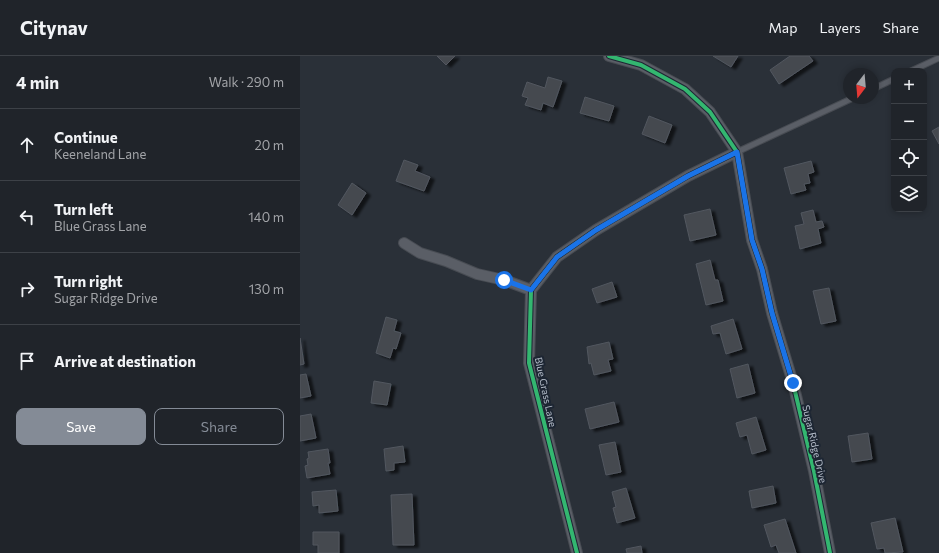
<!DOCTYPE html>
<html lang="en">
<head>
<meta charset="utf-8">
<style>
  body { margin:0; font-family:Commissioner,sans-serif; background:#2d3036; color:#f1f3f6 }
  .controls { position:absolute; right:12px; top:12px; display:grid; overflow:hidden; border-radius:8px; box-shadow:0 2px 6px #0003 }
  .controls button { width:36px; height:36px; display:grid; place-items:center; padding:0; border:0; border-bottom:1px solid #3d4147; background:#20242a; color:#f1f3f6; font:20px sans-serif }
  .compass { position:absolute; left:543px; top:12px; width:36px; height:36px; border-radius:50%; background:#20242a; box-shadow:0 2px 6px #0003; rotate:196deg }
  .stop { position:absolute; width:12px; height:12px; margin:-9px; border:3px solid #1a73e8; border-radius:50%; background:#fff }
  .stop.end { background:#1a73e8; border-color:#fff; box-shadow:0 1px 4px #0008 }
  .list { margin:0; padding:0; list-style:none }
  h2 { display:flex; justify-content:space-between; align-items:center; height:52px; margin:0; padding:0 16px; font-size:17px }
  h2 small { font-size:13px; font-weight:400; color:#a2a4a8 }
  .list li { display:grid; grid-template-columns:26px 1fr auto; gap:12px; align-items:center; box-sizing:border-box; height:72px; padding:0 16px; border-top:1px solid #3d4147 }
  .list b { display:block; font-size:15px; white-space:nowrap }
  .list p { margin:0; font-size:13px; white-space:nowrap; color:#a2a4a8 }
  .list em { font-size:13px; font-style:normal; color:#a2a4a8 }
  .actions { display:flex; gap:8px; padding:12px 16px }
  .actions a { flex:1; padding:9px 0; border:1px solid #848b96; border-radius:8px; text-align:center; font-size:14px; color:#848b96 }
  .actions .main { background:#848b96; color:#fff }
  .icon { flex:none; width:22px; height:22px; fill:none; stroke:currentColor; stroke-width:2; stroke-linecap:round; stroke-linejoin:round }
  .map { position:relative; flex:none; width:639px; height:497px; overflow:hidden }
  header { display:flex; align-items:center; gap:24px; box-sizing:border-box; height:56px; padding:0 20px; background:#20242a; border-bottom:1px solid #3d4147 }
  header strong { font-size:19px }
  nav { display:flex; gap:22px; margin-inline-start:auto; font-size:14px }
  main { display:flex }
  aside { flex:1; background:#20242a }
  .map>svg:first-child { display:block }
  .building { fill:#444950; stroke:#52575f; filter:url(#shadow) }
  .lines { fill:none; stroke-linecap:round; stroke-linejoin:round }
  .service-casing { stroke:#484c53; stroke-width:7 }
  .minor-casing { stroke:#484c53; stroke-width:12 }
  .service { stroke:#5a5e66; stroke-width:5 }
  .minor { stroke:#5a5e66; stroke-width:10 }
  .cycleway-casing { stroke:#1d2633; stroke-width:6 }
  .cycleway { stroke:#33b770; stroke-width:4 }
  .route { stroke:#1a73e8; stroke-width:5 }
  .labels { text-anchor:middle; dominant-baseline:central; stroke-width:4; stroke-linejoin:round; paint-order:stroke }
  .street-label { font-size:10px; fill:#b4bcc9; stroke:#1d2633 }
</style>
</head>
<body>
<header>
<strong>Citynav</strong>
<nav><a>Map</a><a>Layers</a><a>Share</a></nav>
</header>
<main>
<aside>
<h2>4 min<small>Walk · 290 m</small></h2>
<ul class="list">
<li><svg class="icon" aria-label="ahead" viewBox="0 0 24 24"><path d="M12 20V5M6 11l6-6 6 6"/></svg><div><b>Continue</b><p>Keeneland Lane</p></div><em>20 m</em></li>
<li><svg class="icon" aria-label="left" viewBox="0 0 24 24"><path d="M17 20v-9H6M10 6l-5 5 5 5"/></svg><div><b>Turn left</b><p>Blue Grass Lane</p></div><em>140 m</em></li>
<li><svg class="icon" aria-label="right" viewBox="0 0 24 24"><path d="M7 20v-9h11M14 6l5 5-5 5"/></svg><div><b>Turn right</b><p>Sugar Ridge Drive</p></div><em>130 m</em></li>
<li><svg class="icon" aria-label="arrive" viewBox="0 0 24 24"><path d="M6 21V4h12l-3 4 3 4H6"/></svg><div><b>Arrive at destination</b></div></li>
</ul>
<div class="actions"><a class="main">Save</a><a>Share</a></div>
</aside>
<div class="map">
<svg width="639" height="497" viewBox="0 0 639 497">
  <defs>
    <filter id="shadow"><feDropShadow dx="4.5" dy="2.5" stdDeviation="1" flood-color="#0009"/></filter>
  </defs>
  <rect width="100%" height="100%" fill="#2a3038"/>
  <!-- building -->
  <path class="building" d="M137,0H155L146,9Z
    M413,0H438L431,11Z
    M490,0H509L513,5L479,28L470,14Z
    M248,21L262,25L253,51L243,47L241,54L225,49L228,42L222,40L227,26L245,32Z
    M285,41L314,50L309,65L280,57Z
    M349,60L372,69L365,87L342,78Z
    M639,71V88L632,75Z
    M104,104L118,109L115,115L130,121L124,135L96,125Z
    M511,105L514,116L508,118L510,127L504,128L506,134L491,138L484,112Z
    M52,127L66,137L52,159L38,149Z
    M410,153L416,179L390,185L384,159Z
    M513,154L516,166L522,165L524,171L518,173L521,187L500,193L495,170L504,168L501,157Z
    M410,204L415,224H418L423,245L406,249L396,208Z
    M312,226L317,241L297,247L292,233Z
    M529,232L536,265L521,268L513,235Z
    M86,261L97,264L94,275L101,277L96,293L93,292L90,302L76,297Z
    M433,263L442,293L426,298L420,277L413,278L411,270Z
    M0,282L4,308L0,309Z
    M309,286L313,303L308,304L311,315L294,319L291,307L289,308L287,291Z
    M448,308L455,337L437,342L430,313Z
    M6,318L11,340L0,342V319Z
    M74,325L91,328L87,349L71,347Z
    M314,346L319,366L290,373L285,353Z
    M11,358L16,382L0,385V360Z
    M456,361L466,394L452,398L447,379L440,381L436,367Z
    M568,377L572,403L552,406L548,380Z
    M315,386L321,416L306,419L299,389Z
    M103,390L105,406L94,407V414L86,415L84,393Z
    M28,393L30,407H28L30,418L7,422L5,410L8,409L7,403L9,402L8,396Z
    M473,430L476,447L452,452L449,435Z
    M326,432L335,462L317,467L313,452L316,451L312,436Z
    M36,434L38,455L19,457V449L13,450L12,436Z
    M112,438L114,489H93L91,439Z
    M595,462L603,496L585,497L584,492L577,493L571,467Z
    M485,463L496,497H479L476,489L471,491L464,469Z
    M13,476H39V497H18V489H13Z
    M341,490L342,497H327L326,493Z"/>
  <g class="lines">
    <defs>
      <path id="service" d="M611,15L639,2
        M573,33L594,23
        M437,96L553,42"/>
      <path id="minor" d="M309,0L341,9L385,33L410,56L437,96L452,184L462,213L472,257L493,327L514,415L530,497
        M104,187L120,197L146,205L177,218L204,224L231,234
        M277,497L229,307L231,234L257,201L296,174L388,120L437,96"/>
    </defs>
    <!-- service casing -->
    <use href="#service" class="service-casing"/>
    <!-- minor casing -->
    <use href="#minor" class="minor-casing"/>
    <!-- service -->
    <use href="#service" class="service"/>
    <!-- minor -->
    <use href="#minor" class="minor"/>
    <defs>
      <path id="cycleway" d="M309,0L341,9L385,33L410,56L437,96L452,184L462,213L472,257L493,327L514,415L530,497
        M277,497L229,307L231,234L257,201L296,174L388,120L437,96"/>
    </defs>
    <!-- cycleway casing -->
    <use href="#cycleway" class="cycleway-casing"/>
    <!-- cycleway -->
    <use href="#cycleway" class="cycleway"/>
  </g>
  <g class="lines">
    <!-- route -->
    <path class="route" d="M204,224L231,234L257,201L296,174L388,120L437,96L452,184L462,213L472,257L493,327"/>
  </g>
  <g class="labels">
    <!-- street labels -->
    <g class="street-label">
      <text transform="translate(246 336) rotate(78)">Blue Grass Lane</text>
      <text transform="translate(515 388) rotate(77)">Sugar Ridge Drive</text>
    </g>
  </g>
</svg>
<div class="controls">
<button>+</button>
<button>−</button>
<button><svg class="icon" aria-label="locate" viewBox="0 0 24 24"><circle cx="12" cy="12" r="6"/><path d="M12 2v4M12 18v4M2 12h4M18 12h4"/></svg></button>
<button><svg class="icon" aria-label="layers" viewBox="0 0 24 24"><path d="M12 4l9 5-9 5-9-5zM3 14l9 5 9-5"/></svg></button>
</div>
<svg class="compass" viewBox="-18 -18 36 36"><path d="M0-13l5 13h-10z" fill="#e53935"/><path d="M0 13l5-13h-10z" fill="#a2a4a8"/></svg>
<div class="stop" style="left:204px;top:224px"></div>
<div class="stop end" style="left:493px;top:327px"></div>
</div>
</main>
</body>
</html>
